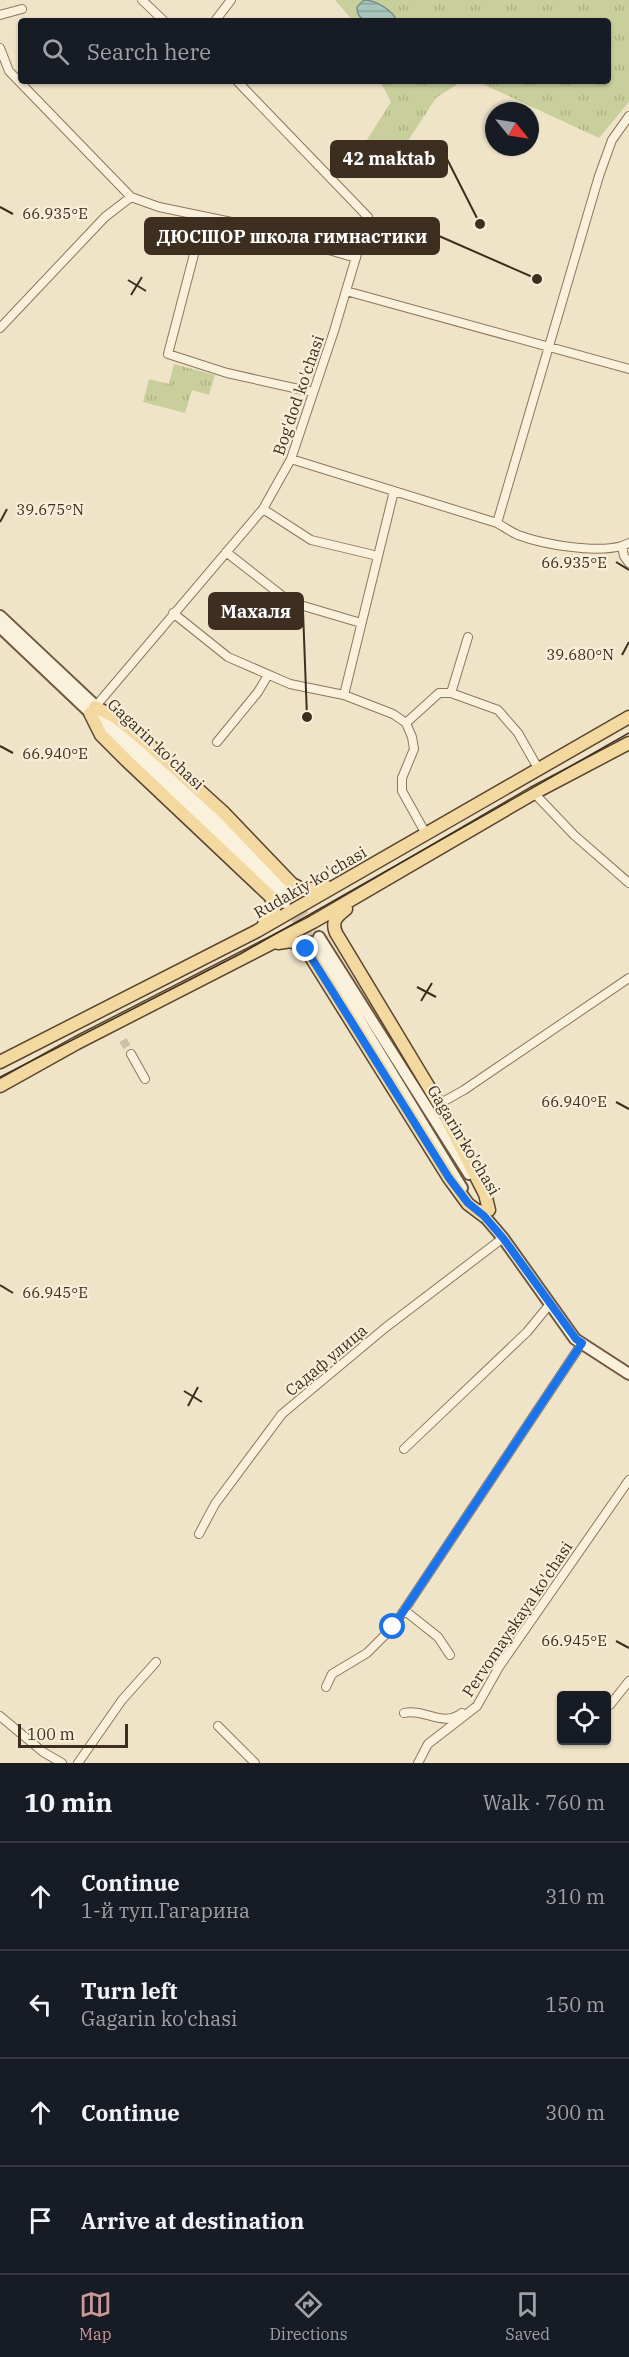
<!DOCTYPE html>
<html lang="en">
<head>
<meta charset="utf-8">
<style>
  body { margin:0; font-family:"IBM Plex Serif",serif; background:#242831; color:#f1f3f6 }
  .controls { position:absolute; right:18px; bottom:18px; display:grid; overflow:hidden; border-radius:6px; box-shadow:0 2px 4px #0004 }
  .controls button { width:54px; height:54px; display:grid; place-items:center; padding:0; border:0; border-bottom:2px solid #363941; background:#171b24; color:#f1f3f6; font:30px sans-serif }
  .compass { position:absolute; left:485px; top:102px; width:54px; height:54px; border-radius:50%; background:#171b24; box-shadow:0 2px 4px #0004; rotate:120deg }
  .scale { position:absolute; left:18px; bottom:15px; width:110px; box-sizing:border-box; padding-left:6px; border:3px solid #3d2e20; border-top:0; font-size:16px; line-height:21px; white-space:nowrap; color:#3d2e20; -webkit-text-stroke:4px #f7eed8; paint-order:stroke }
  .stop { position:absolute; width:18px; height:18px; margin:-14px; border:4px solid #1a73e8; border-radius:50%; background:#fff }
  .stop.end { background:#1a73e8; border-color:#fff; box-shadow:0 2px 6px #0008 }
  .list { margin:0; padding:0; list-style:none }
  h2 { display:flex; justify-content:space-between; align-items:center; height:78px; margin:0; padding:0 24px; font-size:26px }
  h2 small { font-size:20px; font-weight:400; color:#9ea1a6 }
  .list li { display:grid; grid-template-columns:39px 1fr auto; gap:18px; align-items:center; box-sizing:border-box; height:108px; padding:0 24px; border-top:2px solid #363941 }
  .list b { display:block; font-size:22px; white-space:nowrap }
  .list p { margin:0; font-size:20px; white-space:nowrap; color:#9ea1a6 }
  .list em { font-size:20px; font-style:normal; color:#9ea1a6 }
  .icon { flex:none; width:33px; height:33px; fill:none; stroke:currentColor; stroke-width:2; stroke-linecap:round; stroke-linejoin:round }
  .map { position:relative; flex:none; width:629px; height:1763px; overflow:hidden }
  .search { position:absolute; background:#171b24; box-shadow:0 2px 4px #0004; left:18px; right:18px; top:18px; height:66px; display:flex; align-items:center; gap:15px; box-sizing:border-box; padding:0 21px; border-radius:6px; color:#9ea1a6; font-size:22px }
  .sheet { height:510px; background:#171b24 }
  nav { display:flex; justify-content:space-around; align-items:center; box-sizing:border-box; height:84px; border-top:2px solid #363941; background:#171b24; font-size:16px; color:#9ea1a6 }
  nav a { display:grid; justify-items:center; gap:3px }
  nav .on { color:#cc999b }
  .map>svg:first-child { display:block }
  .grass { fill:url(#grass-tufts) }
  .water { fill:url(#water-rules); stroke:#6f938a; stroke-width:1.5 }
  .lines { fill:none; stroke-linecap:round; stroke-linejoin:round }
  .street-tunnel { stroke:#ccc0a6; stroke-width:8; stroke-dasharray:8 4; stroke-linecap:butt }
  .secondary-tunnel { stroke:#ccc0a6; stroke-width:10; stroke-dasharray:10 5; stroke-linecap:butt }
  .street-casing { stroke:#8d765c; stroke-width:10 }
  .secondary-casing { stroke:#6f573f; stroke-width:14 }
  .primary-casing { stroke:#5b4430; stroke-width:15 }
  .street { stroke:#faf1dc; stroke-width:8 }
  .secondary { stroke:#faf1dc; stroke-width:10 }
  .primary { stroke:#f3d9a0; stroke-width:12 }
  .tram { stroke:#3d2e20; stroke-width:1.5 }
  .route { stroke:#1a73e8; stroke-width:8 }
  .ticks { fill:none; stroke:#3d2e20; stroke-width:2 }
  .labels { text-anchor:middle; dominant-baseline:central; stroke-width:4.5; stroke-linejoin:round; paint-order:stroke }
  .street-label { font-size:16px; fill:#3d2e20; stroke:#f7eed8 }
  .ticks-label { font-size:15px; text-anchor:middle; fill:#3d2e20; stroke:#f7eed8; stroke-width:4.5; stroke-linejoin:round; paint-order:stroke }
  .leader { fill:none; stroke:#3d2e20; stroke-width:2 }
  .callout-dot { fill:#3d2e20; stroke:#f7eed8; stroke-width:2 }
  .callout { fill:#3d2e20; stroke:#3d2e20; stroke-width:2 }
  .callout-label { font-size:18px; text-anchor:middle; font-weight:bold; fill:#fff }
</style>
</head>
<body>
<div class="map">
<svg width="629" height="1763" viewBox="0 0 629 1763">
  <defs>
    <pattern id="grass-tufts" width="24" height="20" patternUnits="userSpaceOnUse" patternTransform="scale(1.5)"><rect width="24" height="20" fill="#c9cf9b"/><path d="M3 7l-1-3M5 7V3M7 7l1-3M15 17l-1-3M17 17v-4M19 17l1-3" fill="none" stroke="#aeb285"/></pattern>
    <pattern id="water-rules" width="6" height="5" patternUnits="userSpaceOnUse" patternTransform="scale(1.5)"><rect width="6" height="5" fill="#a9c4bc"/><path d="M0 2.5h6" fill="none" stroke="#8ba098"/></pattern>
  </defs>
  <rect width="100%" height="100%" fill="#f0e4c8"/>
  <!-- grass -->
  <path class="grass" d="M335,0H629V102L599,138L476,81H608V21H353Z
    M380,81H462L436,98L396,159L366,141L391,102Z
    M174,364L215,375L209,395L192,390L185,413L143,402L149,379L169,384Z"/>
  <!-- water -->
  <path class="water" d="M364,0C376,0 392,10 397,21C383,21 356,27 357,7Z"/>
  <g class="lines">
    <!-- street-tunnel -->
    <path class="street-tunnel" d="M123,1040L131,1054"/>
    <!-- secondary-tunnel -->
    <path class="secondary-tunnel" d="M290,895L319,937
      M287,905L312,942"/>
    <defs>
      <path id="street" d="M142,0L164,21
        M0,15L22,9
        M215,21L231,0
        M0,48L9,71L131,197
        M204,216L168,354L227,373L312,392
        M346,291L629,369
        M0,328L105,217L131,197L159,207L241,224L356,258
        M291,459L497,523L599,176L612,140L629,116
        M263,509L311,540L378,556
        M497,523C504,527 511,532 518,535C545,545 595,553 622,546
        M629,543L622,546L624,556L629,563
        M226,552L290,602L361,623
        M173,613L228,657L290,684L344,695L394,491
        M468,637L451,693L498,710L518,733L538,768
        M344,695L393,714L406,723
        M95,707L263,509L291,459L334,331L368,217L237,81
        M217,742L258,692L268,675
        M534,793L574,835L629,883
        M426,834L402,791V778L414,749L412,737L406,723L439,693H451
        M131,1054L145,1079
        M439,1104L464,1090L629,978
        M404,1449L527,1332L550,1304
        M199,1534L215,1504L282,1414L385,1328L503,1238
        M404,1610L438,1637L450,1655
        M326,1687L332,1674L367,1653L393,1627L582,1343
        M610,1705L629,1681
        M404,1713C425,1708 442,1728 462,1713
        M0,1716L43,1752L62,1763
        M218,1726L255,1763
        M78,1763L122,1700L156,1662
        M418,1763L428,1744L477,1706L499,1667L629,1480"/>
      <path id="secondary" d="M0,616L254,855L290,895
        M0,627L259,873L285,903
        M319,937L469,1174
        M312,942L462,1188
        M479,1210L503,1238L575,1339L629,1374"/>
      <path id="primary" d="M95,707L117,718L148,744L223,812L292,884L304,890L327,887
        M90,713L101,735L126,760L271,897L274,910L264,924
        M346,909C337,916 331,921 336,933L439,1104L485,1194L489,1210
        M278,943L291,941L306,949L449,1178L468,1204L484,1216
        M0,1062L257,931L629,717
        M0,1086L77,1043L313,922L534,793L629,743"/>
    </defs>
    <!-- street casing -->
    <use href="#street" class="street-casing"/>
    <!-- secondary casing -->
    <use href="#secondary" class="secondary-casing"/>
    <!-- primary casing -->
    <use href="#primary" class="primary-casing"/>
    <!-- street -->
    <use href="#street" class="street"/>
    <!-- secondary -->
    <use href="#secondary" class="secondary"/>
    <!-- primary -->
    <use href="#primary" class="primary"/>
    <!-- tram -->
    <path class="tram" d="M0,1077L240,954L629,733"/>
  </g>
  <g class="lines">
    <!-- route -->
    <path class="route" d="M306,949L449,1178L468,1203L484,1216L503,1238L576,1339L582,1343L393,1627"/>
  </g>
  <!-- ticks -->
  <path class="ticks" d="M0,207L13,214M128,280L146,291M131,295L142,277M0,522L7,509M616,562L629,570M622,655L629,642M0,746L13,753M417,987L436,997M421,1001L432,983M616,1102L629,1109M0,1285L13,1293M184,1391L202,1402M188,1406L198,1387M616,1641L629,1648"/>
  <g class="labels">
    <!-- street labels -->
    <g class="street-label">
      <text transform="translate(298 395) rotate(-71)">Bog'dod ko'chasi</text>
      <text transform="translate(156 744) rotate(43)">Gagarin ko'chasi</text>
      <text transform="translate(310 882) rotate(-30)">Rudakiy ko'chasi</text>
      <text transform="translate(464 1140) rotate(59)">Gagarin ko'chasi</text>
      <text transform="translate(326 1360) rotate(-40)">Садаф улица</text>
      <text transform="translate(517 1619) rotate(-56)">Pervomayskaya ko'chasi</text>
    </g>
  </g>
  <g class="ticks-label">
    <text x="55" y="219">66.935°E</text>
    <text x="50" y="515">39.675°N</text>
    <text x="574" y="568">66.935°E</text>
    <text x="580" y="660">39.680°N</text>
    <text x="55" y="759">66.940°E</text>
    <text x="574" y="1107">66.940°E</text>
    <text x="55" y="1298">66.945°E</text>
    <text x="574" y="1646">66.945°E</text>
  </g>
  <!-- callouts -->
  <path class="leader" d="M480 224L447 159M537 279L439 236M307 717L303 611"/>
  <g class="callout-dot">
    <circle cx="480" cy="224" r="6"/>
    <circle cx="537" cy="279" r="6"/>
    <circle cx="307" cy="717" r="6"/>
  </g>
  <g class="callout">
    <rect x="331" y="141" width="116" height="36" rx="6"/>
    <rect x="145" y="218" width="294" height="36" rx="6"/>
    <rect x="209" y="593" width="94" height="36" rx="6"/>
  </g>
  <g class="callout-label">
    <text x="389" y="165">42 maktab</text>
    <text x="292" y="243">ДЮСШОР школа гимнастики</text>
    <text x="256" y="618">Махаля</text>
  </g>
</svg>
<div class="controls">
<button><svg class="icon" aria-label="locate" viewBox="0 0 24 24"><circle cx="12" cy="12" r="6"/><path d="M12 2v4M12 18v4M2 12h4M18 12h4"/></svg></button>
</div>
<svg class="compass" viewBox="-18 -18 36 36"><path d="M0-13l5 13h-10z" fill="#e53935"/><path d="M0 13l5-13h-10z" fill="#9ea1a6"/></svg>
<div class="scale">100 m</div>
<div class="stop" style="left:393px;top:1627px"></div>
<div class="stop end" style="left:306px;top:949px"></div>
<div class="search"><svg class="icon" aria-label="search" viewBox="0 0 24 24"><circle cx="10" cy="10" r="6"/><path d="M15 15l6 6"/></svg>Search here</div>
</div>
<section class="sheet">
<h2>10 min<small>Walk · 760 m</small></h2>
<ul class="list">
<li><svg class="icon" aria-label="ahead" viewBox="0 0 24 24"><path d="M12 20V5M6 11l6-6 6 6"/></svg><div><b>Continue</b><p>1-й туп.Гагарина</p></div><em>310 m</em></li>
<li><svg class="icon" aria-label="left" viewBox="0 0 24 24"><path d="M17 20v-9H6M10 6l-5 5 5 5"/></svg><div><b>Turn left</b><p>Gagarin ko'chasi</p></div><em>150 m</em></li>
<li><svg class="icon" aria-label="ahead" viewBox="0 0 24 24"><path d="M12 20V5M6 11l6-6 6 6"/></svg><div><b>Continue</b></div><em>300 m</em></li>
<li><svg class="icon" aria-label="arrive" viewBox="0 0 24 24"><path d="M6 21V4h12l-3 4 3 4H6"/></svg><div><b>Arrive at destination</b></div></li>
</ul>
</section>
<nav>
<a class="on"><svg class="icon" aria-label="map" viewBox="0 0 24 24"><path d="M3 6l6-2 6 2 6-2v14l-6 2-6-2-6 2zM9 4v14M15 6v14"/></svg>Map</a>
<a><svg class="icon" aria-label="directions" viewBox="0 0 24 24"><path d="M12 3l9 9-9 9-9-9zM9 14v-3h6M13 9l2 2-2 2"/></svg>Directions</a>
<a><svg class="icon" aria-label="saved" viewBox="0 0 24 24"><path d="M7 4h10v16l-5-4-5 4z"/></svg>Saved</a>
</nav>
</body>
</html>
